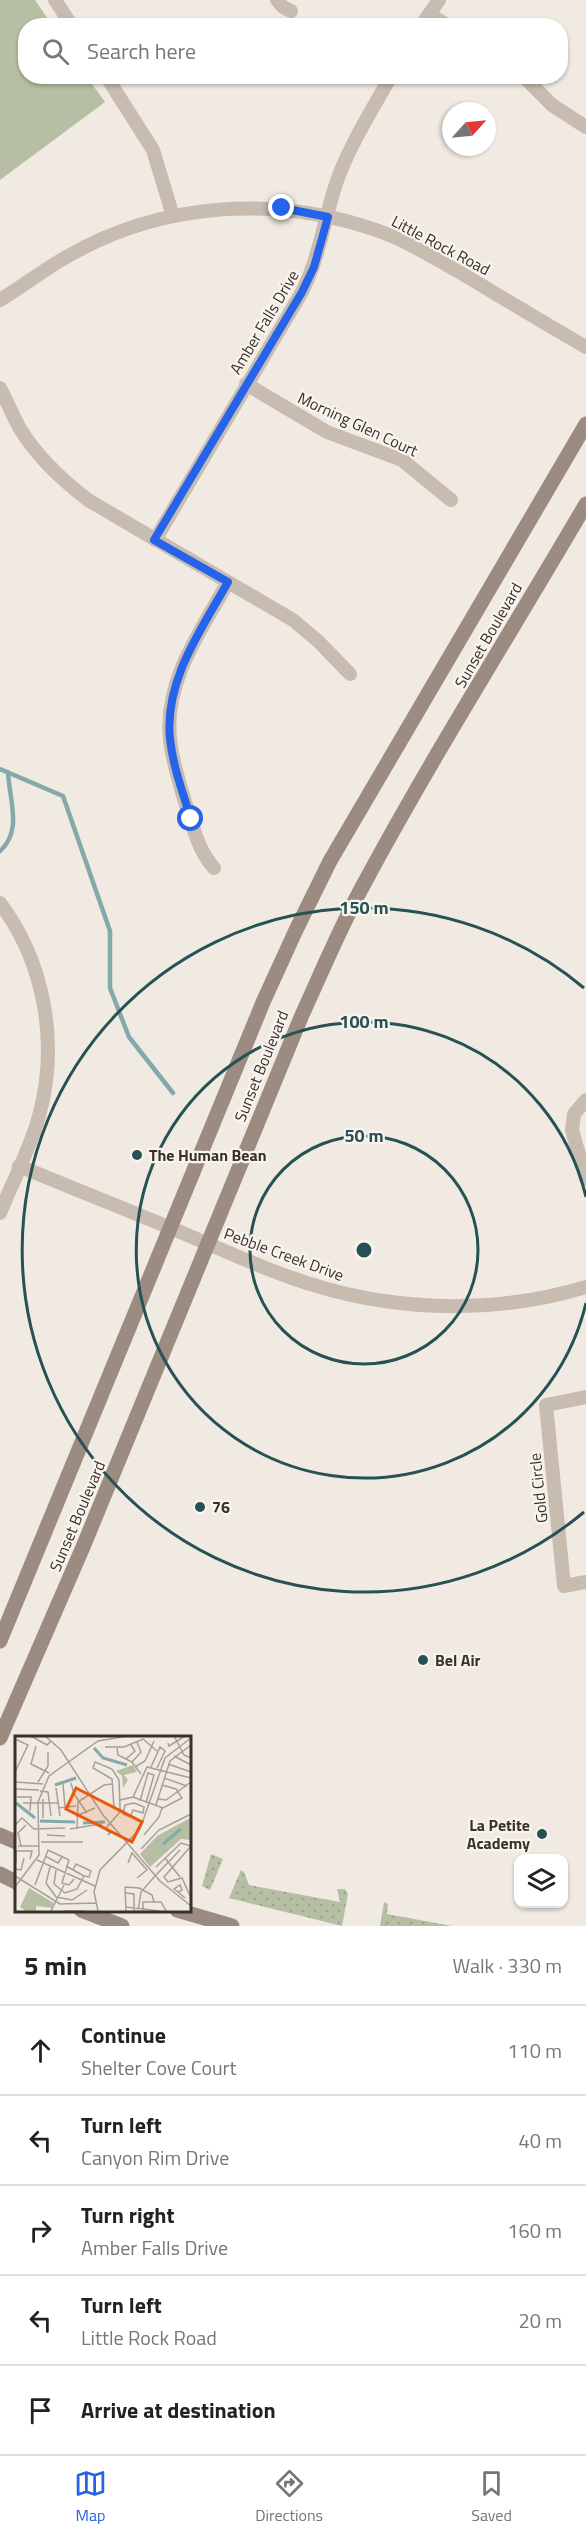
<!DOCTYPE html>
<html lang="en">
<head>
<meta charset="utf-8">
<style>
  body { margin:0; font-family:"Titillium Web",sans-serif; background:#f2f2f2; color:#222 }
  .controls { position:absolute; right:18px; bottom:18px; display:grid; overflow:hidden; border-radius:12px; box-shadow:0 2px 4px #0004 }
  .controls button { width:54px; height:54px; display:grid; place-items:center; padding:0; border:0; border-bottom:2px solid #e0e0e0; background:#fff; color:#222; font:30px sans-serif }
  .compass { position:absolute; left:442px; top:102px; width:54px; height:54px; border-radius:50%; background:#fff; box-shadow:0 2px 4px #0004; rotate:63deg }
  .stop { position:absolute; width:18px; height:18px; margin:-14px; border:4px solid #2563eb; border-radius:50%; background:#fff }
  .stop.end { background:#2563eb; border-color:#fff; box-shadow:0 2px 6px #0008 }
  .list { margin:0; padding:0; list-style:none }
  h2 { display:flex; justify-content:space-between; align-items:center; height:78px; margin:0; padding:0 24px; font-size:26px }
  h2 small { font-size:20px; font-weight:400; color:#767676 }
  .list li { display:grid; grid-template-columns:39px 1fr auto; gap:18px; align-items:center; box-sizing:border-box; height:90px; padding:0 24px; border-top:2px solid #e0e0e0 }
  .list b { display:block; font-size:22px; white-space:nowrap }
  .list p { margin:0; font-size:20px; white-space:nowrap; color:#767676 }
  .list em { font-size:20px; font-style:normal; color:#767676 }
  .icon { flex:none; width:33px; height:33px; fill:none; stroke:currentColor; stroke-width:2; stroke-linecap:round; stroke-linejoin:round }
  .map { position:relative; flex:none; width:586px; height:1926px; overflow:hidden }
  .search { position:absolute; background:#fff; box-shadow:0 2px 4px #0004; left:18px; right:18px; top:18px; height:66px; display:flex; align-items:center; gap:15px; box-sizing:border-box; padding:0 21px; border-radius:24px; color:#767676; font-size:22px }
  .sheet { height:528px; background:#fff }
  nav { display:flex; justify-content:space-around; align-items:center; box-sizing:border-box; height:84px; border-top:2px solid #e0e0e0; background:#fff; font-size:16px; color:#767676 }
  nav a { display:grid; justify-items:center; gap:3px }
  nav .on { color:#2563eb }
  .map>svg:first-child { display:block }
  .park { fill:#b6bfa3 }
  .garden { fill:url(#garden-dots) }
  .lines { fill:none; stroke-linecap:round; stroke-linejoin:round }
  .stream { stroke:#84a9ab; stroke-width:4.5 }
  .street { stroke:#c8bbaf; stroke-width:14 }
  .secondary { stroke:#9c8b81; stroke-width:15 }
  .route { stroke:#2563eb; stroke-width:8 }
  .ring { fill:none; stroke:#265255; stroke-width:3 }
  .poi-dot { fill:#265255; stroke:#f9f4ee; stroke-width:2 }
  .labels { text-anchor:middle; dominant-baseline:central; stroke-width:4.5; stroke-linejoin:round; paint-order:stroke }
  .street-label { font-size:16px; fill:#38302c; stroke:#f9f4ee }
  .poi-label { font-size:16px; font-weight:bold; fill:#38302c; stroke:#f9f4ee; text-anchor:start }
  .inset-river { fill:none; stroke:#84a9ab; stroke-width:3 }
  .inset-road { fill:none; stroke:#a7a099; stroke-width:1.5 }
  .view { fill:#e8590c; fill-opacity:0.15; stroke:#e8590c; stroke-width:3 }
  .inset-edge { fill:none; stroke:#38302c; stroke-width:3 }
  .centre { fill:#265255; stroke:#f9f4ee; stroke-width:3 }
  .ring-label { font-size:18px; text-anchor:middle; font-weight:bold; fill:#265255; stroke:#f9f4ee; stroke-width:4.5; stroke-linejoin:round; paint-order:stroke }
</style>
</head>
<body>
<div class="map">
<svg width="586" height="1926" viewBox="0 0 586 1926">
  <defs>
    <pattern id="garden-dots" width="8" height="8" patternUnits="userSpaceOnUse" patternTransform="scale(1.5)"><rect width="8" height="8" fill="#b6bfa3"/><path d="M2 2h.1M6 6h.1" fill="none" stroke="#9da48c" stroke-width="1.8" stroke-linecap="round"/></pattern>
  </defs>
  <rect width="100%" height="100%" fill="#f1eae2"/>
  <!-- park -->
  <path class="park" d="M0,0H35L52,25L26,26V76L87,77L105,102L0,180Z"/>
  <!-- garden -->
  <path class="garden" d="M211,1854L223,1859L210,1890L202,1886Z
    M241,1870L244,1872L249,1885L340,1902L337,1889H345L348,1894L342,1926L229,1898Z
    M384,1902L388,1904L387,1914L452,1926H380Z"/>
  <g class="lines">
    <!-- stream -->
    <path class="stream" d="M0,769L63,796L110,931V988L129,1037L173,1093
      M0,851C23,831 9,799 8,772"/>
    <!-- street -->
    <path class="street" d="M55,0L72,26
      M277,0L283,7L291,11
      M429,14L448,26
      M421,26L439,0
      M106,76L153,150L173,216
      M523,76L552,105L586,127
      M0,300C23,286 45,269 68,256C162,202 275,195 376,230C406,240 434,258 461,273C503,298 544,323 586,347
      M246,384L327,432L402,460L451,500
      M0,388C7,401 12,414 19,427C36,456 62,480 88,500L293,620L318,641L350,674
      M155,540L302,292C321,254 324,217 338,178C351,143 372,110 391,76
      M214,868C197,849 193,825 185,802C179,781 172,761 170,739C164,680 201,631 228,582
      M0,903C45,963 59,1044 39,1116C30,1149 13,1181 0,1213
      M586,1100L574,1114L572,1130L586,1179
      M19,1166C77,1190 135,1213 192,1237C234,1255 276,1274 320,1287C405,1312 501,1313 586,1287
      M586,1397L546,1405L564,1586L586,1582"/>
    <!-- secondary -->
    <path class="secondary" d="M0,1641L264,1000L296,930L330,861L586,424
      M0,1738L83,1547L302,1015C323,969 342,923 366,880C435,752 513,629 586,504
      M0,1835L16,1842
      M0,1874L16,1882
      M81,1910L122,1926
      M177,1910L232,1926"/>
  </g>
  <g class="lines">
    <!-- route -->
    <path class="route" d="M191,819C183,793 173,767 170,739C164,681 201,630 228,582L154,540L302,292L314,267L328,217L282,208"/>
  </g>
  <!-- distance rings -->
  <g class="ring">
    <circle cx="364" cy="1250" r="114"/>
    <path d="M586 1303A228 228 0 1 1 586 1197"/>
    <path d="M584 1512A342 342 0 1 1 584 988"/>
  </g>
  <!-- markers -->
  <g class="poi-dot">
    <circle cx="137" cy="1155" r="6"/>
    <circle cx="200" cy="1507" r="6"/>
    <circle cx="423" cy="1660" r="6"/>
    <circle cx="542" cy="1834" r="6"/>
  </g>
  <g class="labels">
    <!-- street labels -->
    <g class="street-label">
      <text transform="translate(441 245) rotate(28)">Little Rock Road</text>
      <text transform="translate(264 322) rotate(-59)">Amber Falls Drive</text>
      <text transform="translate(358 424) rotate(25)">Morning Glen Court</text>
      <text transform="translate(488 635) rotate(-60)">Sunset Boulevard</text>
      <text transform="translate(261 1066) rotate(-68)">Sunset Boulevard</text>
      <text transform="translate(284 1254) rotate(20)">Pebble Creek Drive</text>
      <text transform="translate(538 1488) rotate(-96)">Gold Circle</text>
      <text transform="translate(77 1516) rotate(-67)">Sunset Boulevard</text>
    </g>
    <!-- poi labels -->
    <g class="poi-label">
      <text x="149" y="1155">The Human Bean</text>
      <text x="212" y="1507">76</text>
      <text x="435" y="1660">Bel Air</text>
      <text x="530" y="1825" text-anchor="end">La Petite<tspan x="530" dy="18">Academy</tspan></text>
    </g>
  </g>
  <!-- overview -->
  <g transform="translate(15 1736)">
    <rect width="176" height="176" fill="#f1eae2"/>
    <path d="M118,29L122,36L109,39L113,44L108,52L107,40L101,35ZM175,82V104L166,103L135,131L125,118L142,100ZM14,152L39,167L37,172L21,170V175H11L5,171Z" fill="#b6bfa3"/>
    <path class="inset-river" d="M79,12L88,22L112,29M40,49L61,42M1,67L20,82M25,85L60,86M68,87L90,86M148,108L166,93"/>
    <path class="inset-road" d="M16,0L32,9L36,5M30,0L46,14L88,79L145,145L176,170M159,0L169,19L176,22M0,3L13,9L0,36M153,7L154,10L170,0M21,10L16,28L34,37M90,11H109L128,3L142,15M102,12L103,19L117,26L126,38M159,20L176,29M111,23L120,15L116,9M117,26L126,16L122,6M153,28L176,36M120,31L130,25L139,5M136,31L145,11L150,15L142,32M149,42L172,50M0,46L28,48M23,46L33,30V16M56,47L59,58L72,77M48,48L50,71M41,52L45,80M0,53L24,54M25,55L33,56L36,80M2,61H16L15,75M118,61L148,72L167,62L161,53L147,49M28,63V82M143,63L151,64L176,46M105,64L118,61L132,31L176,42M125,65L133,37L139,39L131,67M8,67H43M119,67L129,71L128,77L118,74L115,81L108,78L110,69ZM141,69L155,25L176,9M43,72L61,70M61,80L80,72M0,89L7,82L19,93L50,92M91,92L105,76V71L104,44L97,33L80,26L78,32L97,43L99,72L105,74L110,75M55,93L85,88L95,97L93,99M62,93L63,66L89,49L97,48M32,99L50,100M129,99L144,81L147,72M26,106H68M3,110H24M6,110L3,97L11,89M176,110L149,141L153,146L167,142L176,162M126,113L144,94L176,78M30,120L43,127L47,121M150,122L165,141M22,124L80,150M1,127V115H17L15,123M113,127L117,117L132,134L122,142M51,130L69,140M35,131L31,147L41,161L57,164L72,154M141,131L166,107L176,110M0,133L6,134L9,122M41,134L39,148L50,157L62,153L69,140M58,134L61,128L76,135L74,141L69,140M141,139L165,114M0,140L45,168L81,167M20,149L33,114L54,124L47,147L54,149L59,143M0,151L24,119L23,66L34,40L83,5L113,0M110,151L124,152L137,159L139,166M110,151L111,175M163,156L167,154L165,149L159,153L163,156L170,162M111,157L119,158V175M111,171L144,175M36,175L49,149M49,175H70M83,175L79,156L85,134L125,93L150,22L176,2M123,175L126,156L140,140M128,175V166H146L151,175"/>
    <path class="view" d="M61,52L127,86L117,106L51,73Z"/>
    <rect width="176" height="176" class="inset-edge"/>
  </g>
  <circle cx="364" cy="1250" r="9" class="centre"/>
  <g class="ring-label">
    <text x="364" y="914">150 m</text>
    <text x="364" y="1028">100 m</text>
    <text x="364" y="1142">50 m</text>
  </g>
</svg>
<div class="controls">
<button><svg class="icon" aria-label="layers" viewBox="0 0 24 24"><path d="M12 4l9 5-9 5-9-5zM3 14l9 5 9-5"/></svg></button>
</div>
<svg class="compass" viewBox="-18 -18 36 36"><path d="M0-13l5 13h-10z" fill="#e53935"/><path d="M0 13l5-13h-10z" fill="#767676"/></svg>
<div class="stop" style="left:191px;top:819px"></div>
<div class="stop end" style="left:282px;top:208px"></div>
<div class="search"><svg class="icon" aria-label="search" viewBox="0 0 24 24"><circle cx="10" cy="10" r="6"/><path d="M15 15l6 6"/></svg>Search here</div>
</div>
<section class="sheet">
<h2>5 min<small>Walk · 330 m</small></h2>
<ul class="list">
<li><svg class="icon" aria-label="ahead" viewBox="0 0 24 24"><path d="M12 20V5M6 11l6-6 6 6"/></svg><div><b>Continue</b><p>Shelter Cove Court</p></div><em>110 m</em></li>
<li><svg class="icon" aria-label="left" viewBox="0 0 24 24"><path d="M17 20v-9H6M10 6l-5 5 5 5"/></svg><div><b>Turn left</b><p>Canyon Rim Drive</p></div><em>40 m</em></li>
<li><svg class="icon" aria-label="right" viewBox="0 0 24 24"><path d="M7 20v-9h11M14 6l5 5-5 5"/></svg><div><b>Turn right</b><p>Amber Falls Drive</p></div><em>160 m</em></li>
<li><svg class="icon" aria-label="left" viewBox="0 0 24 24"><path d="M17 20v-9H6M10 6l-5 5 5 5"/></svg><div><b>Turn left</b><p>Little Rock Road</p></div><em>20 m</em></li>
<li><svg class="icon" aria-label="arrive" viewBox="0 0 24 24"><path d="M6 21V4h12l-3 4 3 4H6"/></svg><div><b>Arrive at destination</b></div></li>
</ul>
</section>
<nav>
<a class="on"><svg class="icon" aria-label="map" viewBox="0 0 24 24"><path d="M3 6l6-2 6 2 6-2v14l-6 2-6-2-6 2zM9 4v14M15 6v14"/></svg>Map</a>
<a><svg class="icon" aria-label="directions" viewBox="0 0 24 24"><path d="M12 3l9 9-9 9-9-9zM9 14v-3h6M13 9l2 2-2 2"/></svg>Directions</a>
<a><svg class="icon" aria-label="saved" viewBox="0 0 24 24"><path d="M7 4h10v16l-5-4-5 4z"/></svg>Saved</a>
</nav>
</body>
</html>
